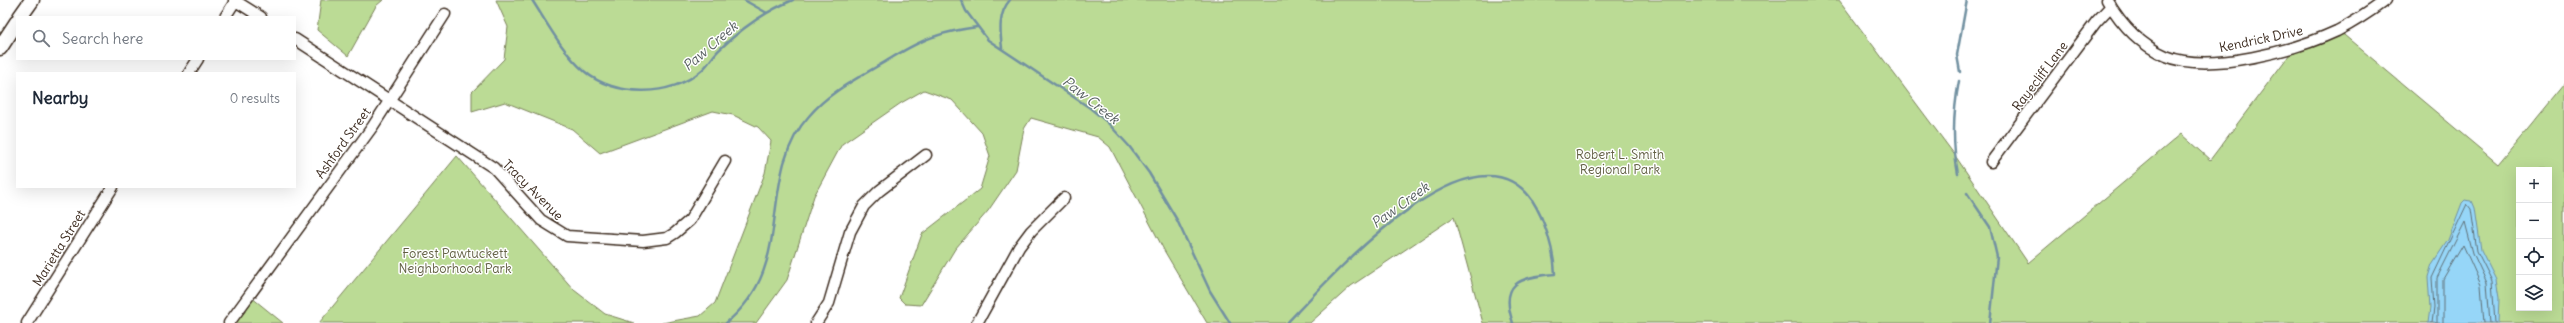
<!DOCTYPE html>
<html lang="en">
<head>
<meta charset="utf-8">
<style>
  body { margin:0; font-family:Delius,sans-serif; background:#f6f6f7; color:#1f2937 }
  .controls { position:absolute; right:12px; bottom:12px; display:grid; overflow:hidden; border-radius:0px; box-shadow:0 4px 16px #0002 }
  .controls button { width:36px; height:36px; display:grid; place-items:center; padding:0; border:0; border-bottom:1px solid #e0e1e3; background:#fff; color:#1f2937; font:20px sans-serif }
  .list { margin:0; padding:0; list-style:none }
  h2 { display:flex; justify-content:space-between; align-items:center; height:52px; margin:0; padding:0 16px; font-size:17px }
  h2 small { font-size:13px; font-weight:400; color:#747a83 }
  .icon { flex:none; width:22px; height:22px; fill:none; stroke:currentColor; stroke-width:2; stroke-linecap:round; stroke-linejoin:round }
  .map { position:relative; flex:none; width:2564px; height:323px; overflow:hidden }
  .search { position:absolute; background:#fff; box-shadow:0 4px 16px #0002; left:16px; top:16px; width:280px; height:44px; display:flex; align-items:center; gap:10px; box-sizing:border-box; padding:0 14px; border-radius:0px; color:#747a83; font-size:15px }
  .panel { position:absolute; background:#fff; box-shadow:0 4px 16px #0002; left:16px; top:72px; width:280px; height:116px; border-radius:0px }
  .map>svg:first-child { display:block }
  .green { fill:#bbdb95; stroke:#7b825a; fill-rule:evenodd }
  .water { fill:#96d6f8; stroke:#7291a1 }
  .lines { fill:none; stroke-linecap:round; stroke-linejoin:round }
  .shore { stroke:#5f6f75; stroke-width:1 }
  .stream { stroke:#7291a1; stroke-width:2.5 }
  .minor-casing { stroke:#3b2a1e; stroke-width:13 }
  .secondary-casing { stroke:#3b2a1e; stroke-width:17 }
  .minor { stroke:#fff; stroke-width:10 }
  .secondary { stroke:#fff; stroke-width:14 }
  .labels { text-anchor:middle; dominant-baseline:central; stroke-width:3; stroke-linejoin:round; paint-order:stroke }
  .street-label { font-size:13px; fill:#3b2a1e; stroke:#fff }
  .park-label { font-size:13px; fill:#615f42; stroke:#fff }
  .water-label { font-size:14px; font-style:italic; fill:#565e5f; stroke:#fff }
</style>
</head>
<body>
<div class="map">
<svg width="2564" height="323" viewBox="0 0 2564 323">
  <rect width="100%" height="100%" fill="#fff"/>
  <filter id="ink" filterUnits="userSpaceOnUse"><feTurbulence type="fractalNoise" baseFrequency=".025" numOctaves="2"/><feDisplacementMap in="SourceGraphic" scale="8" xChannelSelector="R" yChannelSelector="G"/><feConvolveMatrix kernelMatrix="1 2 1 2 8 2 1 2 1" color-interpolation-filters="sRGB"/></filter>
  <g filter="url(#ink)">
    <!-- green -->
    <path class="green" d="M321,0H383L376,6L348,56L317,30Z
      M496,0H1839L1954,154L2028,263L2181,134L2210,160L2296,46L2338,30L2498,164L2564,84V323H1483L1454,217L1351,286L1310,323H1207L1165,252L1110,147L1098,137L1031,118L1024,129L1016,170L988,211L955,249L921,305L905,304L899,298L922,234L980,189L990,156L982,133L952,100L924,90L901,103L842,144L814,196L787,280L756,323H662L700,316L715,303L765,173L771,141L758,127L733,115L713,111L600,153L572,129L505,102L472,112V92L504,59L508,27ZM2519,170H2549V308H2519Z
      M457,156L574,290L605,314L634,323H319Z
      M251,297L283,323H235Z"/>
    <!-- water -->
    <path class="water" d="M2465,200L2472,201L2475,208L2481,250L2496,280L2499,298L2498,323H2428L2430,308L2428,277L2432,264L2448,240L2462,203Z"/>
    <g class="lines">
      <!-- shore -->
      <path class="shore" d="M2432,323L2434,308L2432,278L2467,204L2471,209L2477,251L2492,281L2495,323
        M2437,323V278L2465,222L2473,253L2487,283L2490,323
        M2443,323V279L2463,245L2481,285L2484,323"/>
      <!-- stream -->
      <path class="stream" d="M532,0C547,23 563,53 584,71C615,98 672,97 702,70C709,64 713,55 720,49C741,29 766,11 793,0
        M744,0L767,13
        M961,0L966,11L988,40L1090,108L1107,122L1129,146L1149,173L1177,220L1210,291L1230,323
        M1002,48C1000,32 998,13 1010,0
        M1960,72L1957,55L1967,0
        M1958,174C1952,143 1953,112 1959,81
        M1967,193L1990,227L1997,257L1990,323
        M726,323C781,278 768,224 784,163C789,146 797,129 809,116C830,91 860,77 888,60C903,51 919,41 936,36C949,31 963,29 977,27
        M1287,323C1327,281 1473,115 1532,200C1545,220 1554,250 1555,274C1519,277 1499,283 1513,323"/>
      <defs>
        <path id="minor" d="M234,0L261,17
          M2107,0C2121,24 2140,45 2166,56C2209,74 2296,50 2337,31C2355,22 2371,11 2386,0
          M225,17L236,0
          M295,39L494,168L541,220L567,236L643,241L667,238L675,233L690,220L725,161
          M189,73L198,59
          M1991,162L2096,22L2111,6
          M27,323L113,187
          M229,323L373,126L445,14
          M816,323L829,303L850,232L864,206L879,191L926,155
          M977,323L1019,247L1031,231L1064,198"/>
        <path id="secondary" d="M20,17L32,0
          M0,48L17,22"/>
      </defs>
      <!-- minor casing -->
      <use href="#minor" class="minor-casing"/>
      <!-- secondary casing -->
      <use href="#secondary" class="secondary-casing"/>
      <!-- minor -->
      <use href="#minor" class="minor"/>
      <!-- secondary -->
      <use href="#secondary" class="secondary"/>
    </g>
  </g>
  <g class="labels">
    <!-- street labels -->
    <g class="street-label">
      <text transform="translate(2261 39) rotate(-12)">Kendrick Drive</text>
      <text transform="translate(2040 76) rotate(-53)">Rayecliff Lane</text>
      <text transform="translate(343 143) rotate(-54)">Ashford Street</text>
      <text transform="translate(533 190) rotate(45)">Tracy Avenue</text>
      <text transform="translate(59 248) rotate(-58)">Marietta Street</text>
    </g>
    <!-- park labels -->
    <g class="park-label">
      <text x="1620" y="154">Robert L. Smith<tspan x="1620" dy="15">Regional Park</tspan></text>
      <text x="455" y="253">Forest Pawtuckett<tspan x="455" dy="15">Neighborhood Park</tspan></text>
    </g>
    <!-- water labels -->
    <g class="water-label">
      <text transform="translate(710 46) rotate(-41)">Paw Creek</text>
      <text transform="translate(1091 100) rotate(38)">Paw Creek</text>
      <text transform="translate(1400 205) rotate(-36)">Paw Creek</text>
    </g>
  </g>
</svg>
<div class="controls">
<button>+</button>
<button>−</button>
<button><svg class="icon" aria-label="locate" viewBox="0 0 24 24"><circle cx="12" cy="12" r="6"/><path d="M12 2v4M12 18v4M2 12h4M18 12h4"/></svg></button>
<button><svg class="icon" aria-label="layers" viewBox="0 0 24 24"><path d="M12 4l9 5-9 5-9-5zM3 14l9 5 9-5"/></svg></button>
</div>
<div class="search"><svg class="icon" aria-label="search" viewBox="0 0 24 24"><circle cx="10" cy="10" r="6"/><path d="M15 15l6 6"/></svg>Search here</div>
<section class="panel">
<h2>Nearby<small>0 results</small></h2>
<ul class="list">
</ul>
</section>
</div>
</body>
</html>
